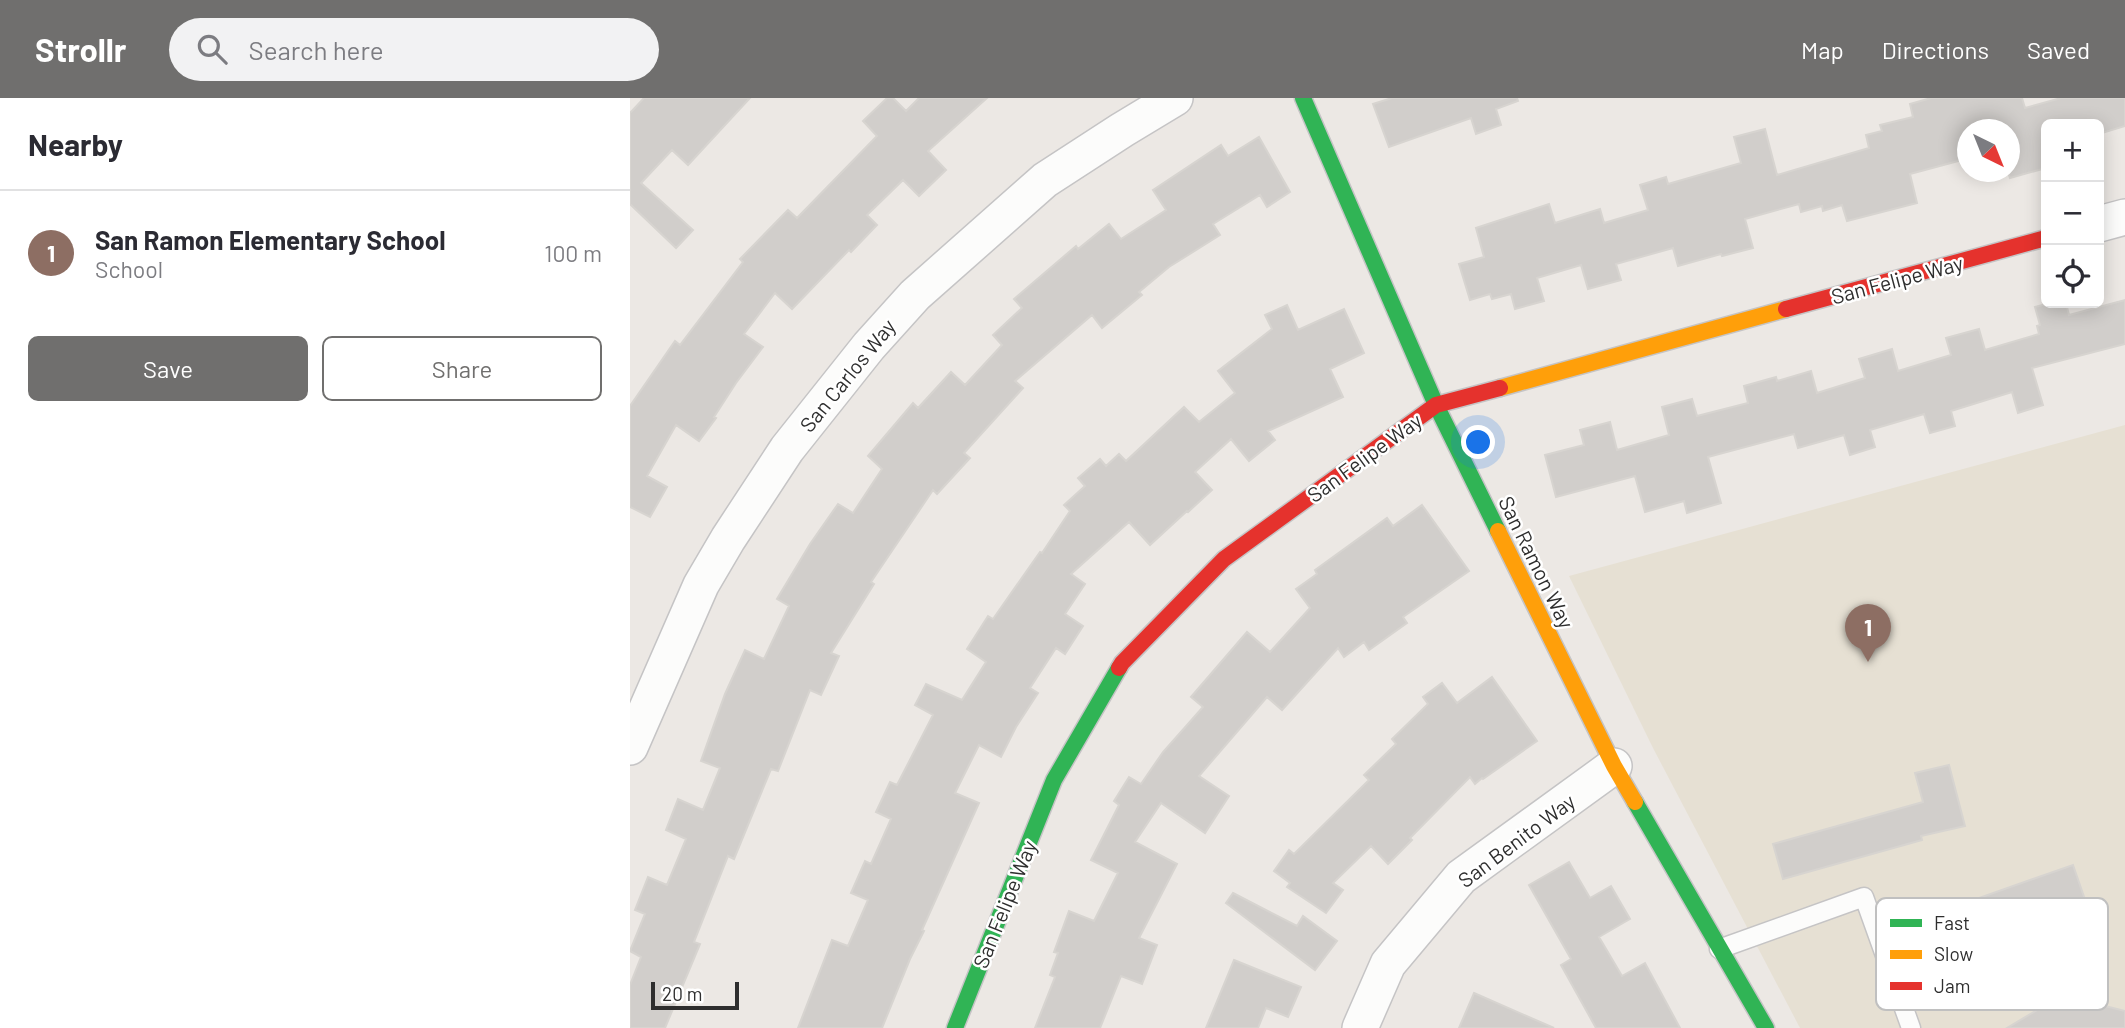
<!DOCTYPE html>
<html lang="en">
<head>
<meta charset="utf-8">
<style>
  body { margin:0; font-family:Barlow,sans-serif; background:#f2f2f3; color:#2b2b33 }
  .controls { position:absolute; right:21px; top:21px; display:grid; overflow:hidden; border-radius:10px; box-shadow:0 4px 18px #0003 }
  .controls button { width:63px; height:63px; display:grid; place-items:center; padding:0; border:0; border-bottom:2px solid #e1e1e2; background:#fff; color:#2b2b33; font:35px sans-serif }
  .compass { position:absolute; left:1327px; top:21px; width:63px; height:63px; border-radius:50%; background:#fff; box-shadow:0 4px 18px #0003; rotate:137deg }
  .scale { position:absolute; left:21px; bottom:18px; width:88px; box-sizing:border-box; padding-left:7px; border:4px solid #2e2e2e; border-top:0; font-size:19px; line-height:24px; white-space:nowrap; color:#2e2e2e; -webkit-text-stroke:5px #fff; paint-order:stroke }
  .you { position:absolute; left:849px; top:345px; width:24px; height:24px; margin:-18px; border:5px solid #fff; border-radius:50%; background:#1a73e8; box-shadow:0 0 0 10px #1a73e833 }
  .badge { display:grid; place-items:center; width:46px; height:46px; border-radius:50%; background:#706f6e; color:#fff; font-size:23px; font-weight:700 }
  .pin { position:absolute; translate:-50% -58px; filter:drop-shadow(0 2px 4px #0008) }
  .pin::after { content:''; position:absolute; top:37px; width:24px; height:21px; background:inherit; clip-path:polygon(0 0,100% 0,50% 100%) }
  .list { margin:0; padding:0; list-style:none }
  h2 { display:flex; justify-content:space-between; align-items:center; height:91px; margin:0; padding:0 28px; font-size:30px }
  h2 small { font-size:23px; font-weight:400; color:#7c7c81 }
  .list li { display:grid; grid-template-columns:46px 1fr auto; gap:21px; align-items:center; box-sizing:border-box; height:126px; padding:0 28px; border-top:2px solid #e1e1e2 }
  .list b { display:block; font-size:26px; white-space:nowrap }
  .list p { margin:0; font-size:23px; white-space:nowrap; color:#7c7c81 }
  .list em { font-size:23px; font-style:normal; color:#7c7c81 }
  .actions { display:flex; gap:14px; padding:21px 28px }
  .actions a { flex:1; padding:16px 0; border:2px solid #706f6e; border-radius:10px; text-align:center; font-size:24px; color:#706f6e }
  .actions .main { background:#706f6e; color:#fff }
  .icon { flex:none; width:38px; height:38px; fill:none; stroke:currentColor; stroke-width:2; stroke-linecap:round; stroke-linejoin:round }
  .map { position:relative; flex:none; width:1495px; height:930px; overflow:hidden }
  header { display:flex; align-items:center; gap:42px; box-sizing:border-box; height:98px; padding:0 35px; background:#706f6e; color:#fff }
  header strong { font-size:33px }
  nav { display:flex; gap:38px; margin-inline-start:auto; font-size:24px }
  .search { width:490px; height:63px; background:#f2f2f3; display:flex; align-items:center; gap:18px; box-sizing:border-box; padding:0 24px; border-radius:38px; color:#7c7c81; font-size:26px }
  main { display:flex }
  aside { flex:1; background:#fff }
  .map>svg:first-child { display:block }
  .education { fill:#e6e0d3 }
  .building { fill:#d1cecb; stroke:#d7d4d0; stroke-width:2 }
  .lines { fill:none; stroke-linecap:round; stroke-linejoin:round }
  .lane-casing { stroke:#c5c4c5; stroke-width:21 }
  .street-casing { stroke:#c5c4c5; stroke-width:38 }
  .fast-casing { stroke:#c5c4c5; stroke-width:19 }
  .slow-casing { stroke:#c5c4c5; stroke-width:19 }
  .jam-casing { stroke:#c5c4c5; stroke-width:19 }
  .lane { stroke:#fcfcfb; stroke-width:18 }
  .street { stroke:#fcfcfb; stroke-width:35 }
  .fast { stroke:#30b455; stroke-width:16 }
  .slow { stroke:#ff9f0a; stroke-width:16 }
  .jam { stroke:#e5322d; stroke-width:16 }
  .labels { text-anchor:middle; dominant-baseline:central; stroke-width:5; stroke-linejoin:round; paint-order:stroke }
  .street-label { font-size:21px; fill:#2e2e2e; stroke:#fff }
  .key { fill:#fff; stroke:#c0c0c0; stroke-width:2 }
  .key-label { font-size:19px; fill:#2e2e2e }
</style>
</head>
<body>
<header>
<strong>Strollr</strong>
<div class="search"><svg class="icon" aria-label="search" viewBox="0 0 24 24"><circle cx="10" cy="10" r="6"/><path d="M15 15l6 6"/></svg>Search here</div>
<nav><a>Map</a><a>Directions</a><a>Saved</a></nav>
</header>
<main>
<aside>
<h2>Nearby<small></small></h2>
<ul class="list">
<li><span class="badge" style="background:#8d6e63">1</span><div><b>San Ramon Elementary School</b><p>School</p></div><em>100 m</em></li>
</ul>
<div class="actions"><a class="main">Save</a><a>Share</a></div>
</aside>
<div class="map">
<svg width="1495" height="930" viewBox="0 0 1495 930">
  <rect width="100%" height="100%" fill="#ece8e4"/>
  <!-- education -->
  <path class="education" d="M1495,327V930H1170L1023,650L939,478Z"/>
  <!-- building -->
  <path class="building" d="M14,0H120L58,67L42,52L11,85L63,132L46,150L0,106V15Z
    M257,0H263L276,13L289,0H357L298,53L316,72L289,98L273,82L237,117L247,127L221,154L219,152L162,211L145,195L114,236L133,249L106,285L84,319L86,320L69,343L46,327L17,378L37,389L20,419L0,409V308L45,243L50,247L113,164L110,161L158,112L167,120L247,38L233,23Z
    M762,0H887L888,3L866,11L871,27L846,36L841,20L759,49L743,6Z
    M1301,0H1392L1395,10L1431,0H1495V28L1469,36V26H1416V70L1380,80L1378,74L1380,32H1338V64L1333,65L1332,62L1280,76L1287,105L1217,123L1212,107L1193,113L1192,108L1171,114L1169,106L1115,121L1123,150L1092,158L1091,156L1048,168L1043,150L986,166L991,182L958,191L951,167L907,180L914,203L885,211L881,196L862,201L860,196L840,202L829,166L854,159L846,130L919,106L925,125L970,111L974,125L1018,112L1010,87L1036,79L1038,86L1111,65L1104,39L1135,31L1147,77L1239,50L1236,37L1252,33L1250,27L1283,19L1280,6Z
    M629,39L660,94L637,109L630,97L583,126L590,137L539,169L509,194L512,197L472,230L462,217L385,283L393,290L334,355L340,360L307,396L303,392L241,484L244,486L201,555L209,558L191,597L180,592L148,673L141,671L104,761L98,758L64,844L70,846L35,930H0V887L11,859L0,853L15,816L5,812L18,779L37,787L56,741L36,732L48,701L73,712L90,670L71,663L95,596L115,552L134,561L159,508L147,501L180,446L208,406L223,415L252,371L238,358L283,305L288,310L321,274L335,287L372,247L363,237L392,210L384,201L446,148L448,151L479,126L491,141L536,112L523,92L591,47L598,58Z
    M1495,202V246L1402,270L1413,307L1388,315L1382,294L1321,313L1325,328L1300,335L1294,316L1240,332L1245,349L1220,357L1214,337L1168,350L1164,336L1078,359L1091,405L1057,415L1054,403L1015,414L1005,378L926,399L915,357L954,347L950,332L980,324L987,352L1039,337L1032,309L1062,301L1067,318L1118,305L1114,288L1146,279L1147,283L1181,273L1187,295L1235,280L1229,261L1262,251L1268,273L1321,257L1316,240L1349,231L1355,252L1409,236L1407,228L1410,227L1405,209L1420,205H1436L1439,217Z
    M657,207L668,232L714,211L734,255L700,271L713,299L638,333L645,342L619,363L601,341L565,374L582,392L558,414L557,413L520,447L499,424L441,476L455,486L435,516L453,528L435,556L426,550L400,590L408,595L386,629L371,659L349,647L325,695L349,705L292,832L294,833L280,861L252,930H168L202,842L218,848L238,802L221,795L235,763L241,766L261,721L246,714L260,684L267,687L303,617L285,607L296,586L332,602L356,564L337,551L358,518L363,521L410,454L412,455L440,413L434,407L455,388L448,380L470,361L476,368L489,356L496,363L554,309L569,324L605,295L588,273L642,231L635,217Z
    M792,407L839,473L773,519L777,525L739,552L734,544L714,559L708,550L652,612L637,599L569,678L599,698L575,735L531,705L505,744L547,766L509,840L527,847L512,886L491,878L470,930H405L425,879L420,877L428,855L424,854L439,813L464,823L488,775L461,762L489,707L484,703L499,679L511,686L533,654L573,609L561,599L617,534L640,554L680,510L666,491L687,476L685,472L757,420L763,428Z
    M862,579L907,643L853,681L852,680L845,686L840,679L780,740L782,742L758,766L741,748L703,785L713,792L696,815L657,789L660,785L644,773L659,752L664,756L739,682L734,677L766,646L762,641L798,606L793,599L812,585L827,605Z
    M1319,667L1335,728L1291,738L1292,742L1153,781L1143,746L1293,704L1285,675Z
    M939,764L960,800L981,788L1000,821L969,839L992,878L1015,865L1050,930H966L931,867L941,861L899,787Z
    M1443,767L1469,842L1355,883L1329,807Z
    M603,795L667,828L673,818L707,843L685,872L596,805Z
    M604,862L671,889L658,919L636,910L628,930H576Z
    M844,895L924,930H829Z
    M1432,897L1495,913V930H1377Z"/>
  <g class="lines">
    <defs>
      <path id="lane" d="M1089,851L1234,799L1281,930"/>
      <path id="street" d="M1469,126L1495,119
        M0,649L71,487L98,441L157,351L239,248L285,197L415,82L492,32L545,0
        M730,930L758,866L831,779L984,668"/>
      <path id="fast" d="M673,0L806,307L868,433
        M1005,704L1136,930
        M325,930L424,682L489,570"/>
      <path id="slow" d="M870,290L1156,211
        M868,433L984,668L1005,704"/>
      <path id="jam" d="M1156,211L1416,140
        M489,570L492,565L594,461L806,307L870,290"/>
    </defs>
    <!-- lane casing -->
    <use href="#lane" class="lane-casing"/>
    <!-- street casing -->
    <use href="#street" class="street-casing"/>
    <!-- fast casing -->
    <use href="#fast" class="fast-casing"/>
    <!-- slow casing -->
    <use href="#slow" class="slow-casing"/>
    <!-- jam casing -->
    <use href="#jam" class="jam-casing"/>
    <!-- lane -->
    <use href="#lane" class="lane"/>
    <!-- street -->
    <use href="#street" class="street"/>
    <!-- fast -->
    <use href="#fast" class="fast"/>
    <!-- slow -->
    <use href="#slow" class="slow"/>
    <!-- jam -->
    <use href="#jam" class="jam"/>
  </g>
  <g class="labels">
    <!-- street labels -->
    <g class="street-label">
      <text transform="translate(1267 181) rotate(-15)">San Felipe Way</text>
      <text transform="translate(217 277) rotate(-51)">San Carlos Way</text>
      <text transform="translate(734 359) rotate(-36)">San Felipe Way</text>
      <text transform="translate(907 464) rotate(64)">San Ramon Way</text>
      <text transform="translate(886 742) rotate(-37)">San Benito Way</text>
      <text transform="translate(374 806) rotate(-68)">San Felipe Way</text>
    </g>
  </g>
  <!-- legend -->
  <rect x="1246" y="800" width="232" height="112" rx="10" class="key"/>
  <rect x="1260" y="821" width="32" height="8" fill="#30b455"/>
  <rect x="1260" y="852" width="32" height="9" fill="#ff9f0a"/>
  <rect x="1260" y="884" width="32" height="8" fill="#e5322d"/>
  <g class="key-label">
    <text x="1304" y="832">Fast</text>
    <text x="1304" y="863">Slow</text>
    <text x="1304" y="895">Jam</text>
  </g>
</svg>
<div class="controls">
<button>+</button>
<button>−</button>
<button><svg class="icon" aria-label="locate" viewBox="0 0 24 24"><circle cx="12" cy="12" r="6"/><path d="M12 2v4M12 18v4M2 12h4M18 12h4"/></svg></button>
</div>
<svg class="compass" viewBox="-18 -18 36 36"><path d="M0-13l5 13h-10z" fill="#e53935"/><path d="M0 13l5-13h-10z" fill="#7c7c81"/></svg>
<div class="scale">20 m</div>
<div class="you"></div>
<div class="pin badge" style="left:1238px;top:564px;background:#8d6e63">1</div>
</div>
</main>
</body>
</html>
